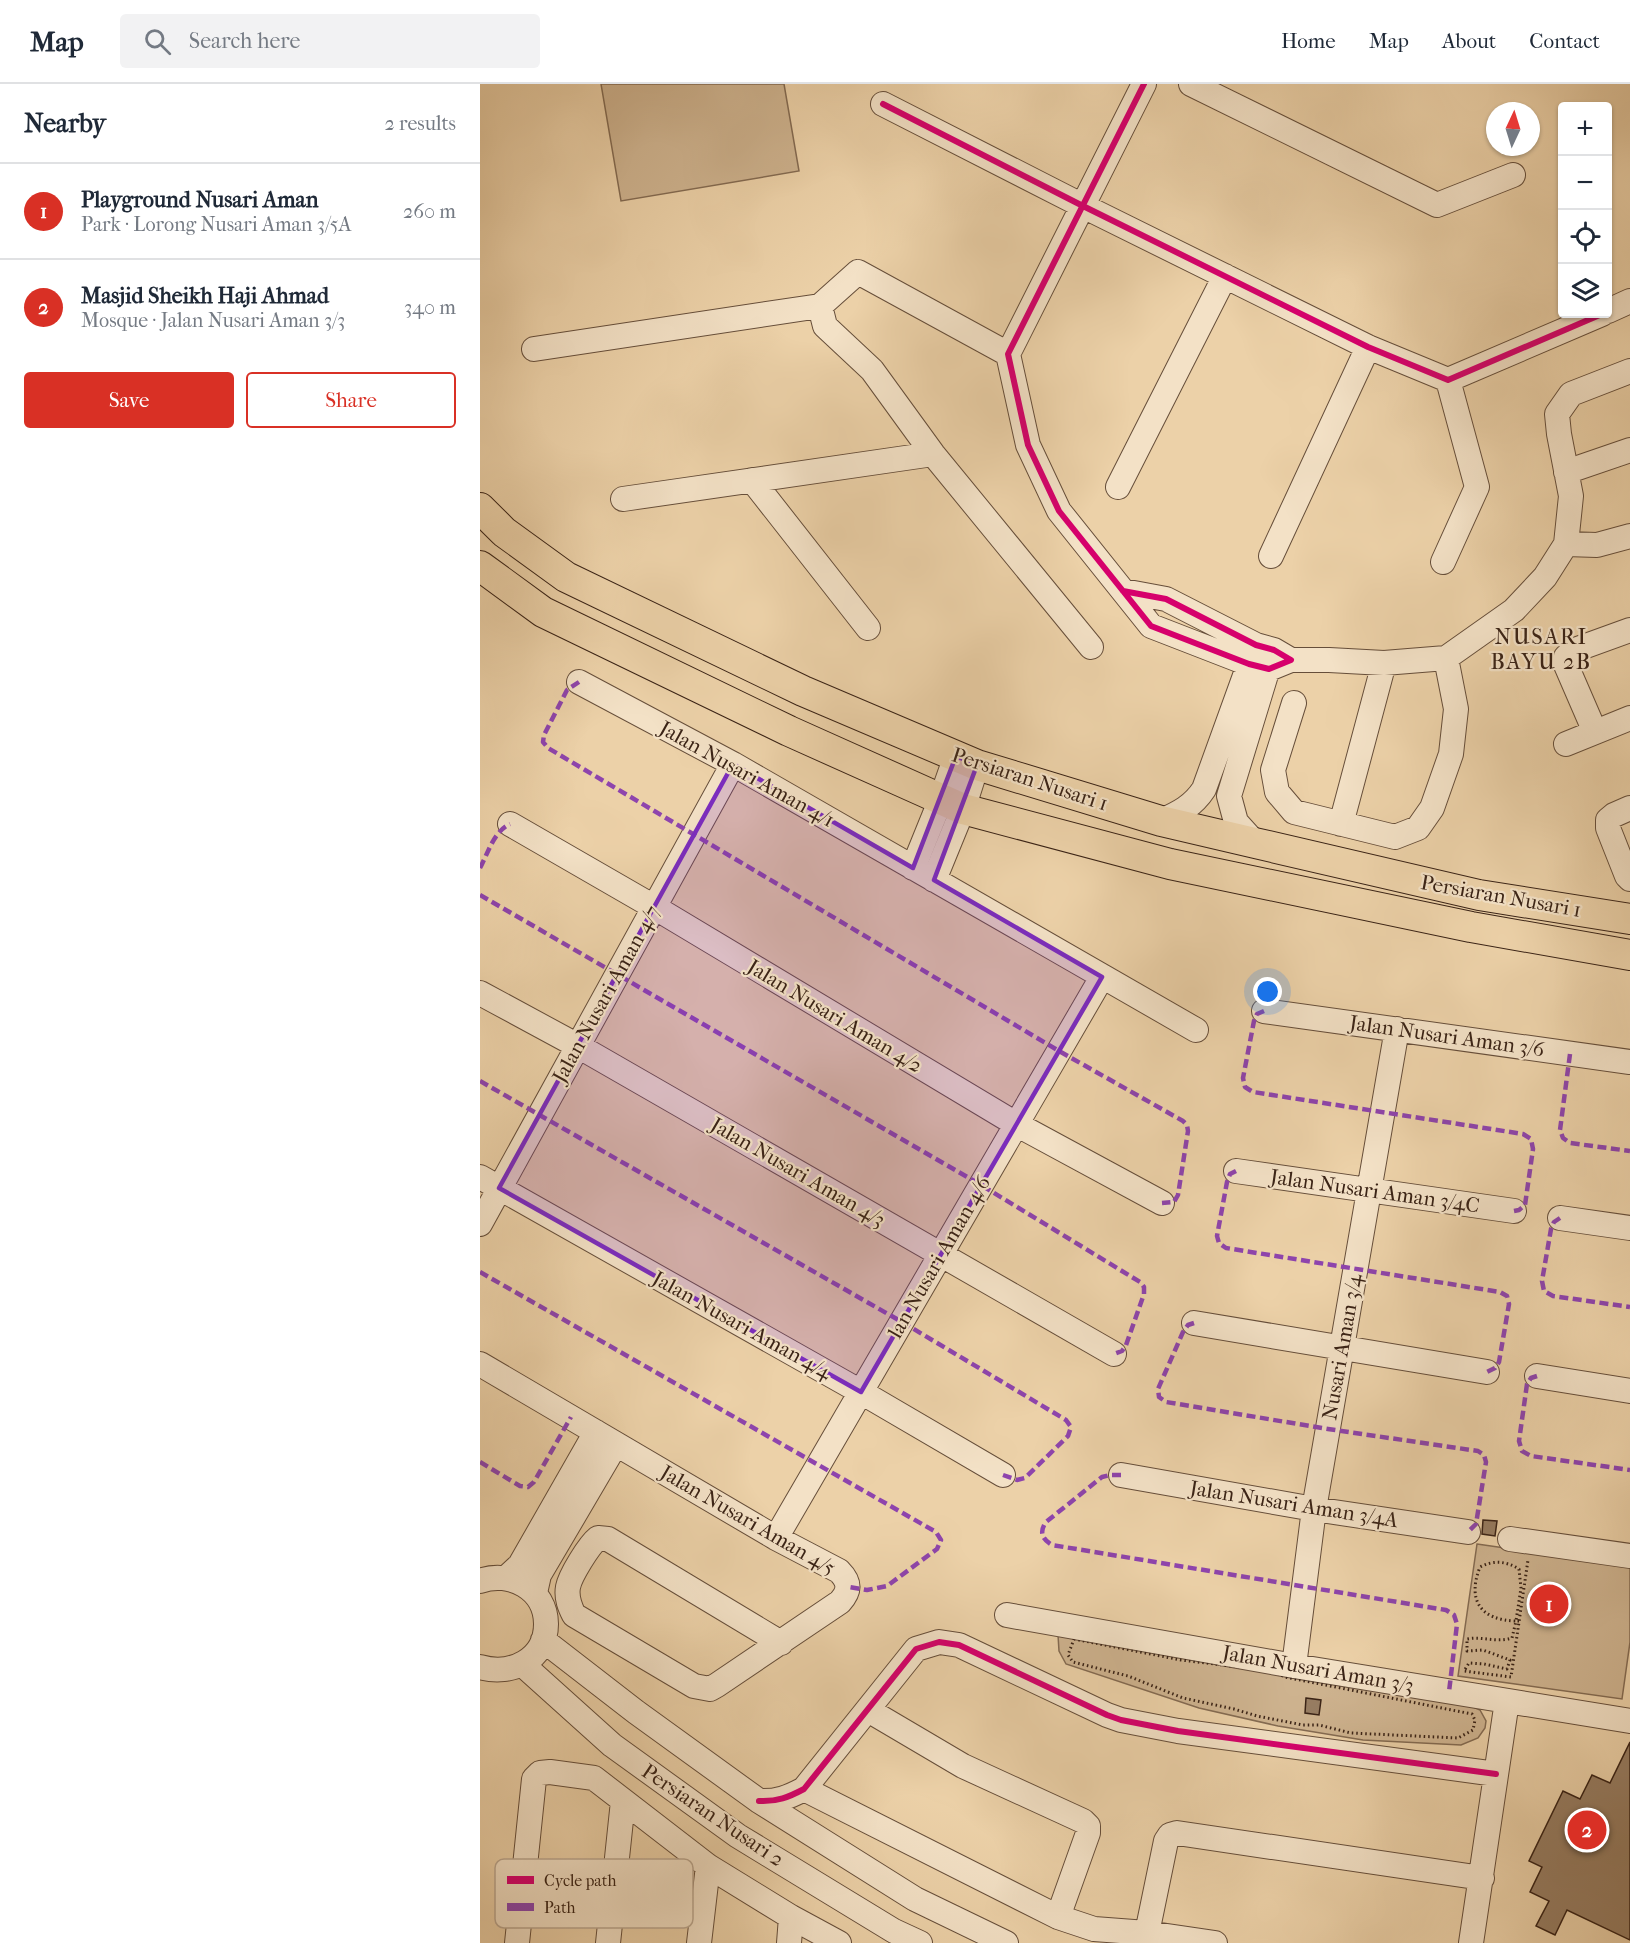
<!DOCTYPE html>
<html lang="en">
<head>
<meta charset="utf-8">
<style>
  body { margin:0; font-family:"IM FELL French Canon",serif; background:#f2f2f3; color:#1f2937 }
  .controls { position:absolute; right:18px; top:18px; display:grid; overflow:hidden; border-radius:6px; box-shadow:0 2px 4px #0004 }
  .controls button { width:54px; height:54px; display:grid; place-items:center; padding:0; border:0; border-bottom:2px solid #e0e1e3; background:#fff; color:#1f2937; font:30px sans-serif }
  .compass { position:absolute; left:1006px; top:18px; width:54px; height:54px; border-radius:50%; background:#fff; box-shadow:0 2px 4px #0004; rotate:4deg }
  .you { position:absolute; left:788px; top:908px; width:21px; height:21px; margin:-15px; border:4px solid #fff; border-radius:50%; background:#1a73e8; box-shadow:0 0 0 9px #1a73e833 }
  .badge { display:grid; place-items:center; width:39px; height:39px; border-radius:50%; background:#d93025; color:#fff; font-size:20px; font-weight:700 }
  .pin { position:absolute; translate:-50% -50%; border:3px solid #fff; box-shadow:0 2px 6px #0006 }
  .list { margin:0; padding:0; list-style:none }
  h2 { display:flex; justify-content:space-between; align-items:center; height:78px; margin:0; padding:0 24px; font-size:26px }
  h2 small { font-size:20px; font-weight:400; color:#747a83 }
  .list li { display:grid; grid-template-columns:39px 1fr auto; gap:18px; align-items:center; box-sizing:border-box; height:96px; padding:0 24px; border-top:2px solid #e0e1e3 }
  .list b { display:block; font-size:22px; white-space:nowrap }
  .list p { margin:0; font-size:20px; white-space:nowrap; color:#747a83 }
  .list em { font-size:20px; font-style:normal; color:#747a83 }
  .actions { display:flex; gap:12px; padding:18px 24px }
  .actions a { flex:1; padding:14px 0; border:2px solid #d93025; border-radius:6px; text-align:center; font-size:21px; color:#d93025 }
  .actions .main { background:#d93025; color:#fff }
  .icon { flex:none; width:33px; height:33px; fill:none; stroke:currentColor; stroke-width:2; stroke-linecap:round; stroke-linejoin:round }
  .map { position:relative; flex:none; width:1150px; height:1859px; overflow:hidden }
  header { display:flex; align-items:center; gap:36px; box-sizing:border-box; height:84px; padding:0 30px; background:#fff; border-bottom:2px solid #e0e1e3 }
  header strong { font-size:28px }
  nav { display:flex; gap:33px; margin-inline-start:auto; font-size:21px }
  .search { width:420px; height:54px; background:#f2f2f3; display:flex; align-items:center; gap:15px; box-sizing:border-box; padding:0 21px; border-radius:6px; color:#747a83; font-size:22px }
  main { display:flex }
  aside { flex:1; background:#fff }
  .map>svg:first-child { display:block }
  .green { fill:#ceb38f; stroke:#846b52; stroke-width:1.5 }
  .building { fill:#977d62; stroke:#3a2316; stroke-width:1.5 }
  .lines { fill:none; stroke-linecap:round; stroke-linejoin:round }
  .minor-casing { stroke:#664e3a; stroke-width:26 }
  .major-casing { stroke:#3a2316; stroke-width:32 }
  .path { stroke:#3a2316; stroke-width:3; stroke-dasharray:1.5 3; stroke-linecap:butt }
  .minor { stroke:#f3e1c6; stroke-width:24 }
  .major { stroke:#ecd1a8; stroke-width:30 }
  .quiet { stroke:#8e44ad; stroke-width:4.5; stroke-dasharray:9 4.5; stroke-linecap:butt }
  .cycleway-casing { stroke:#f3e1c6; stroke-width:10 }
  .cycleway { stroke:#d6006c; stroke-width:6 }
  .marked { fill:#7b2cbf; fill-opacity:0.2; stroke:#7b2cbf; stroke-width:4.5; stroke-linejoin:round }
  .labels { text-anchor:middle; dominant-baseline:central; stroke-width:4.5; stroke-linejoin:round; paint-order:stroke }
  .street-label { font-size:21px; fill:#3a2316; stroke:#f3e1c6 }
  .neighbourhood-label { font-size:22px; letter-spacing:1.5px; fill:#3a2316; stroke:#f3e1c6 }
  .key { fill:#f3e1c6; stroke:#bca891; stroke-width:1.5 }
  .key-label { font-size:16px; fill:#3a2316 }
</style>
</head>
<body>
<header>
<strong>Map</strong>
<div class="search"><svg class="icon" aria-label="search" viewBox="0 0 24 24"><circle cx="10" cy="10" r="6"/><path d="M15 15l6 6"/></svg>Search here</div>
<nav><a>Home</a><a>Map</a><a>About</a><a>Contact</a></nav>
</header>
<main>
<aside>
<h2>Nearby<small>2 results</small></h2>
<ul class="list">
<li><span class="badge">1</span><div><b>Playground Nusari Aman</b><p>Park · Lorong Nusari Aman 3/5A</p></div><em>260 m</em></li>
<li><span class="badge">2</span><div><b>Masjid Sheikh Haji Ahmad</b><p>Mosque · Jalan Nusari Aman 3/3</p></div><em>340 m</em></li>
</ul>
<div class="actions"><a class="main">Save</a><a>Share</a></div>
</aside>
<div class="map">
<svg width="1150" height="1859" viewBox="0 0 1150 1859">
  <rect width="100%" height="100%" fill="#ecd1a8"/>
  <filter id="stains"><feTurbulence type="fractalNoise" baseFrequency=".00333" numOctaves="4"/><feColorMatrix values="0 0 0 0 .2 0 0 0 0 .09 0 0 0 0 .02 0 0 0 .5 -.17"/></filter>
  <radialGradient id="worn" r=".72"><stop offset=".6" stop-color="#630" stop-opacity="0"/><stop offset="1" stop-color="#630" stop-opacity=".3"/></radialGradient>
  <!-- green -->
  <path class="green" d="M121,0H304L319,87L141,117Z
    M997,1460L1150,1482V1558L1142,1615L978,1592Z
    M578,1551L989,1621L1000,1626L1006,1637L1005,1644L998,1654L981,1661L883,1656L798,1642L719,1624L586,1580L579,1567Z"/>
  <!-- building -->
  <path class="building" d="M1003,1436L1017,1437L1015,1452L1002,1450Z
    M826,1614L841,1616L839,1631L825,1629Z
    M1150,1658V1856L1087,1826L1075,1851L1056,1842L1069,1817L1050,1808L1062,1783L1049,1777L1083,1707L1100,1715L1112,1691L1130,1699Z"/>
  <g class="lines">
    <defs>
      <path id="minor" d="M711,0L957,121L1033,91
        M403,20L603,122L888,263L968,296L1122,230
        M340,222L345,242L392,286L453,370L611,563
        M1128,227L1150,217
        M54,265L340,222L378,188L528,270
        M1086,388L1150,366
        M272,396L388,544
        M638,403L745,192
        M143,415L453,370
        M1086,460L1117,461L1150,452
        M791,472L888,263
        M963,478L997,403L968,296
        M643,507L686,515L776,561L794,566L811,576L789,585L769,580L671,542L579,427L548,361L528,270L664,0
        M811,576H849L904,579L966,574L1034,526L1065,493L1086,460L1091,412L1079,350L1077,330L1091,310L1150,287
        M99,598L253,680L716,946
        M814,619L793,686L797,708L814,728L915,753L938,744L952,724L971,670L976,625L966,574
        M1115,648L1086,581V573L1092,567L1150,546
        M1086,660L1150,634
        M1150,724L1134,731L1128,736V744L1147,792L1150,795
        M681,737C699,729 713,722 724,705L775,564
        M30,740L174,823L536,1040L682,1119
        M861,740L904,579
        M775,759L756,738L749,712L792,571
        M433,784L461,715L476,672
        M454,796L483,725L497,681
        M0,909L98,962L634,1270
        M784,927L1150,978
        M756,1087L1034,1127
        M0,1093L381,1308L523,1391
        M1080,1134L1150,1144
        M0,1140L253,680
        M714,1239L1007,1288
        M0,1280L296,1454L359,1487C370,1498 370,1507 360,1518L237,1601L230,1605L214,1602L94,1531C90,1523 86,1514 88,1503C90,1492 109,1461 118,1454L128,1455L301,1559
        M1057,1292L1150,1307
        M641,1391L834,1425L988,1448
        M296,1454L622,893
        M1030,1455L1150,1472
        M27,1493L40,1481L116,1348
        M0,1497C30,1486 66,1505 66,1540C66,1576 31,1592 0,1583
        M55,1509L59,1491L136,1360
        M527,1531L814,1582L1150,1637
        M63,1556L156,1628L279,1717L435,1815L526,1859
        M42,1580L132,1661L258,1752L414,1847L440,1859
        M814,1582L834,1425L917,945
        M388,1626L483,1682L603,1737L608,1742V1749L578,1833
        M324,1705L578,1833L614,1845L667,1849L735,1859
        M279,1717C297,1718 309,1713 324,1705L436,1565L459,1558L479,1561L627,1631L641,1636L698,1647L1016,1690
        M667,1849L686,1757L690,1751L697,1749L1002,1794
        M37,1859L54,1695L60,1689L70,1688L114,1694L228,1782L311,1833L359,1859
        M128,1859L143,1717
        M219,1859L228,1782
        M309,1859L311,1833
        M991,1859L1027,1617"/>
      <path id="major" d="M0,424L24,448L86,493L323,607L497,681L681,737L775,759L999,811L1150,835
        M0,482L63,528L309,647L483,725L690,780L991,843L1150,871"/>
    </defs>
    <!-- minor casing -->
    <use href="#minor" class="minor-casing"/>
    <!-- major casing -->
    <use href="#major" class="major-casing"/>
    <!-- path -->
    <path class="path" d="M1039,1537H1036L1041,1504L1039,1485C1026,1477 1013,1476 1000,1483C987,1516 1000,1536 1036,1537L1032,1554C1015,1559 1003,1552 987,1555V1567L1003,1566L1030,1576L1027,1585L1004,1580L989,1579L984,1587L1031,1593L1048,1476
      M594,1555L701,1576L793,1587L805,1593L992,1630L995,1636L993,1646L978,1654L871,1649L839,1641H823L777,1632L754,1625L703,1614L648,1592L593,1578L588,1571Z"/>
    <!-- minor -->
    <use href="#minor" class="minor"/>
    <!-- major -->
    <use href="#major" class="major"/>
    <!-- quiet -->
    <path class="quiet" d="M99,598L87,606L64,651L63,658L68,664L579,967L703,1037L707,1041L708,1047L698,1111L694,1118L682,1119
      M0,784C8,769 14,747 30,740
      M0,811L501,1101L660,1198L664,1203V1210L646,1261L642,1267L634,1270
      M784,927L777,930L774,937L763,994L765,1003L773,1008L1043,1050L1051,1055L1053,1065L1045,1121L1039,1126L1034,1127
      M1090,970L1080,1046L1083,1054L1090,1059L1150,1067
      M0,997L422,1238L586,1336L591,1343L588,1352L545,1394L537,1396L523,1391
      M756,1087L750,1090L747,1098L737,1152L739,1159L746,1164L1020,1208L1027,1212L1029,1220L1019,1278L1015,1284L1007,1288
      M1080,1134L1074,1138L1071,1145L1062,1197L1064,1207L1073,1212L1150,1223
      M0,1188L456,1448L461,1456L457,1465L407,1502L387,1506L369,1503
      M714,1239L708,1241L703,1248L678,1305L679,1313L686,1318L848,1345L998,1367L1004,1371L1006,1378L996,1440L988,1448
      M1057,1292L1051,1294L1047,1300L1039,1357L1042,1367L1051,1372L1150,1386
      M0,1378L40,1402L48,1403L54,1398L91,1333
      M641,1391H630L622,1393L566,1438C559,1448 562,1455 572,1461L966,1526L974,1531L977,1540L969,1608"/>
    <defs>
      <path id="cycleway" d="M403,20L603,122L888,263L968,296L1122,230
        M643,507L686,515L776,561L794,566L811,576L789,585L769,580L671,542L579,427L548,361L528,270L664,0
        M279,1717C297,1718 309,1713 324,1705L436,1565L459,1558L479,1561L627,1631L641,1636L698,1647L1016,1690"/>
    </defs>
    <!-- cycleway casing -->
    <use href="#cycleway" class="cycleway-casing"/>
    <!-- cycleway -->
    <use href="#cycleway" class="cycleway"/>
  </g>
  <!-- marked area -->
  <path class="marked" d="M476,672L497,681L454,796L622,893L381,1308L19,1104L253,680L433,784Z"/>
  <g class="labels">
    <!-- street labels -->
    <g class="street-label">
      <text transform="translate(267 690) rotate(29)">Jalan Nusari Aman 4/1</text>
      <text transform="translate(550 695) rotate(18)">Persiaran Nusari 1</text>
      <text transform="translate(1021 812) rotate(10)">Persiaran Nusari 1</text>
      <text transform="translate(126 910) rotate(-61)">Jalan Nusari Aman 4/7</text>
      <text transform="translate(355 932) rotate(31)">Jalan Nusari Aman 4/2</text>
      <text transform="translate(967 952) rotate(8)">Jalan Nusari Aman 3/6</text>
      <text transform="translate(318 1088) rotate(30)">Jalan Nusari Aman 4/3</text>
      <text transform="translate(895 1107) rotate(8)">Jalan Nusari Aman 3/4C</text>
      <text transform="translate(459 1173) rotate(-60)">lan Nusari Aman 4/6</text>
      <text transform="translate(262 1241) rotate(29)">Jalan Nusari Aman 4/4</text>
      <text transform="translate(862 1263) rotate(-80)">Nusari Aman 3/4</text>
      <text transform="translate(814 1420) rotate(9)">Jalan Nusari Aman 3/4A</text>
      <text transform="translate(268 1436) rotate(30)">Jalan Nusari Aman 4/5</text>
      <text transform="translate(838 1585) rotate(10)">Jalan Nusari Aman 3/3</text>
      <text transform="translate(233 1731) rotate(34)">Persiaran Nusari 2</text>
    </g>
    <!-- neighbourhood labels -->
    <g class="neighbourhood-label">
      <text x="1061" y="553">NUSARI<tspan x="1061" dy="25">BAYU 2B</tspan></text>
    </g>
  </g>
  <!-- legend -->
  <rect x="15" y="1775" width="198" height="69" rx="9" class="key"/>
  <rect x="27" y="1792" width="27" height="8" fill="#d6006c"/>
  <rect x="27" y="1819" width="27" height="8" fill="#8e44ad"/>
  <g class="key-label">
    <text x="64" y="1802">Cycle path</text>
    <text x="64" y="1829">Path</text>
  </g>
  <rect width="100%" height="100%" filter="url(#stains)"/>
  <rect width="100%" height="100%" fill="url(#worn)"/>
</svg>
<div class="controls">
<button>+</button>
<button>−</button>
<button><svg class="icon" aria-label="locate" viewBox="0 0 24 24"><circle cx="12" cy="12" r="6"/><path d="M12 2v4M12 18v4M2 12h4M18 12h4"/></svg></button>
<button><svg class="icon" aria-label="layers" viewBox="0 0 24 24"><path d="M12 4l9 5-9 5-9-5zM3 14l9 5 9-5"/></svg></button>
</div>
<svg class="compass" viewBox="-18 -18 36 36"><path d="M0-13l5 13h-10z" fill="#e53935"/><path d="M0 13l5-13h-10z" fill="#747a83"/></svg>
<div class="you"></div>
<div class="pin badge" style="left:1069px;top:1520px">1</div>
<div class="pin badge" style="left:1107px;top:1746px">2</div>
</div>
</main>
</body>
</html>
